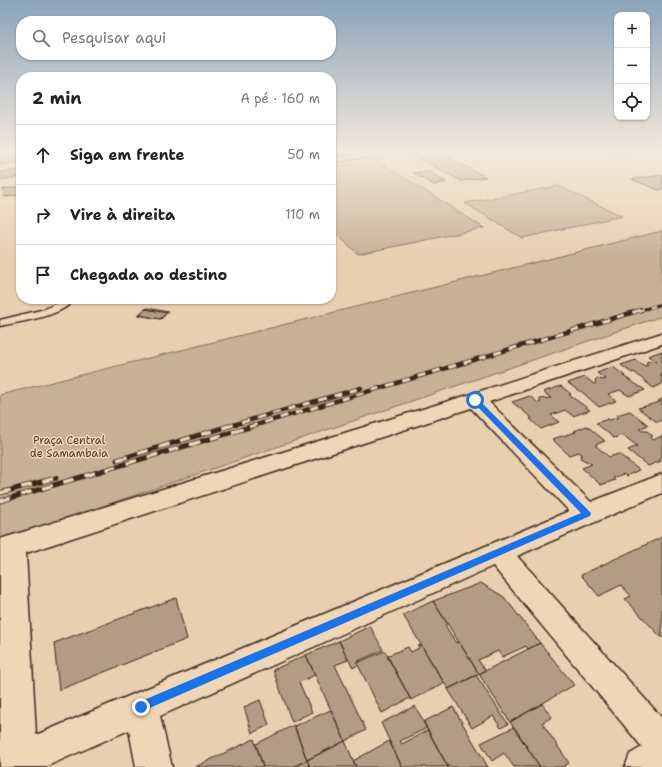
<!DOCTYPE html>
<html lang="pt">
<head>
<meta charset="utf-8">
<style>
  body { margin:0; font-family:"Shantell Sans",sans-serif; background:#f6f6f6; color:#222 }
  .controls { position:absolute; right:12px; top:12px; display:grid; overflow:hidden; border-radius:8px; box-shadow:0 1px 3px #0004 }
  .controls button { width:36px; height:36px; display:grid; place-items:center; padding:0; border:0; border-bottom:1px solid #e0e0e0; background:#fff; color:#222; font:20px sans-serif }
  .stop { position:absolute; width:12px; height:12px; margin:-9px; border:3px solid #1a73e8; border-radius:50%; background:#fff }
  .stop.end { background:#1a73e8; border-color:#fff; box-shadow:0 1px 4px #0008 }
  .list { margin:0; padding:0; list-style:none }
  h2 { display:flex; justify-content:space-between; align-items:center; height:52px; margin:0; padding:0 16px; font-size:17px }
  h2 small { font-size:13px; font-weight:400; color:#767676 }
  .list li { display:grid; grid-template-columns:26px 1fr auto; gap:12px; align-items:center; box-sizing:border-box; height:60px; padding:0 16px; border-top:1px solid #e0e0e0 }
  .list b { display:block; font-size:15px; white-space:nowrap }
  .list em { font-size:13px; font-style:normal; color:#767676 }
  .icon { flex:none; width:22px; height:22px; fill:none; stroke:currentColor; stroke-width:2; stroke-linecap:round; stroke-linejoin:round }
  .map { position:relative; flex:none; width:662px; height:767px; overflow:hidden }
  .search { position:absolute; background:#fff; box-shadow:0 1px 3px #0004; left:16px; top:16px; width:320px; height:44px; display:flex; align-items:center; gap:10px; box-sizing:border-box; padding:0 14px; border-radius:16px; color:#767676; font-size:15px }
  .panel { position:absolute; background:#fff; box-shadow:0 1px 3px #0004; left:16px; top:72px; width:320px; height:232px; border-radius:16px }
  .map>svg:first-child { display:block }
  .green { fill:#c7b195; stroke:#816e5a }
  .building { fill:#b29c83; stroke:#3b2a1e }
  .lines { fill:none; stroke-linecap:round; stroke-linejoin:round }
  .lane-casing { stroke:#3b2a1e; stroke-width:3 }
  .street-casing { stroke:#3b2a1e; stroke-width:3 }
  .lane { fill:#eed6b6; fill-rule:evenodd }
  .street { fill:#eed6b6; fill-rule:evenodd }
  .rail-far2-casing { stroke:#3b2a1e; stroke-width:3 }
  .rail-far1-casing { stroke:#3b2a1e; stroke-width:4.5 }
  .rail-casing { stroke:#3b2a1e; stroke-width:5 }
  .rail-far2 { stroke:#eed6b6; stroke-width:2; stroke-dasharray:6; stroke-linecap:butt }
  .rail-far1 { stroke:#eed6b6; stroke-width:3; stroke-dasharray:8; stroke-linecap:butt }
  .rail { stroke:#eed6b6; stroke-width:3.5; stroke-dasharray:11; stroke-linecap:butt }
  .route { fill:#1a73e8 }
  .labels { text-anchor:middle; dominant-baseline:central; stroke-width:3; stroke-linejoin:round; paint-order:stroke }
  .park-label { font-size:11px; fill:#503e30; stroke:#eed6b6 }
</style>
</head>
<body>
<div class="map">
<svg width="662" height="767" viewBox="0 0 662 767">
  <rect width="100%" height="100%" fill="#e7cfb0"/>
  <filter id="ink" filterUnits="userSpaceOnUse"><feTurbulence type="fractalNoise" baseFrequency=".025" numOctaves="2"/><feDisplacementMap in="SourceGraphic" scale="8" xChannelSelector="R" yChannelSelector="G"/><feConvolveMatrix kernelMatrix="1 2 1 2 8 2 1 2 1" color-interpolation-filters="sRGB"/></filter>
  <g filter="url(#ink)">
    <!-- green -->
    <path class="green" d="M376,160L484,228L358,254L331,229V167Z
      M558,186L622,216L522,238L465,203Z
      M662,231V316L0,541V395Z"/>
    <!-- building -->
    <path class="building" d="M331,151H359L335,155Z
      M406,151H436L486,177L461,181Z
      M606,151H625L629,152L615,155Z
      M21,156V162L0,165V158Z
      M21,170V177L0,180V172Z
      M427,171L446,182L434,185L414,173Z
      M662,175V189L658,190L632,179Z
      M21,187V195L4,197L3,189Z
      M147,308L168,312L160,319L139,315Z
      M145,309L167,313L161,319L138,315Z
      M662,351V375L660,376L662,377V384L653,388L634,372L632,373L621,365L636,360L645,366L648,365L646,362L650,361L657,362L648,356Z
      M613,367L625,376H623L645,390L629,396L620,390L608,394L616,401L599,407L581,391H579L568,383L585,377L594,384L596,383L595,380L598,378L603,380L606,379L597,373Z
      M561,386L571,394L569,395L590,410L573,416L565,410L551,415L559,422L541,429L530,419L532,418L512,402L530,396L538,403L541,402L539,399L551,398L543,392Z
      M662,399V420L657,422L638,408L660,402L658,401Z
      M630,411L648,425L639,429L642,431H647L652,435V437H651L653,440L662,436V458L659,460L661,461L648,466L628,450L637,446L623,435L614,438L596,423L608,419L610,420L619,417L617,415Z
      M587,426L605,441L595,445L609,457L619,454L639,470L626,476L624,474L613,478L615,480L601,485L582,468L592,464L580,458L582,454L579,452L569,455L552,439L576,432L574,431Z
      M662,537V638L625,599L631,596L621,585L599,596L581,575Z
      M481,583L504,597L540,643L528,649L526,646L502,657L498,651L478,660L485,670L479,674L433,601Z
      M176,598L187,639L59,690L54,643Z
      M433,601L447,623V624L445,625L456,643L459,642L479,674L448,689L403,615Z
      M370,626L383,650L356,662L357,663L385,651L410,698L382,713L358,665L353,668L339,641Z
      M339,641L348,660L335,665L366,730L345,741L306,655Z
      M540,643L574,685L510,722L479,674Z
      M421,645L444,683L411,700L387,656L408,647L411,652L419,648L418,646Z
      M306,655L315,675L299,682L312,712L292,722L273,670Z
      M476,675L508,724L501,728L493,716L472,728L448,689Z
      M260,700L269,725L252,733L244,707Z
      M542,704L552,717L542,723L569,763L562,767H540L510,722Z
      M415,706L427,728L400,741L402,744L428,730L448,767H402L381,723Z
      M453,707L488,767H448L423,722Z
      M331,710L345,741L307,760L294,726Z
      M294,725L307,760L293,767H263L256,744Z
      M514,727L540,767H514L504,753L492,761L481,743Z
      M254,739L263,767H195Z
      M345,741L356,767H310L307,760Z
      M389,741L402,767H356L353,761Z
      M307,760L310,767H293Z"/>
    <g class="lines">
      <defs>
        <path id="lane" d="M0,151H15L0,155Z
          M369,153L372,155L371,156L331,163V159Z
          M66,299H75C61,317 22,321 0,326V320L45,309Z"/>
        <path id="street" d="M662,333V344L489,402L591,502L662,474V493L517,556L662,718V767H625L630,754L642,747L493,566L160,716L172,767H136L129,730L45,767H0V539L468,395ZM471,408L569,511L36,735L26,553Z"/>
      </defs>
      <!-- lane casing -->
      <use href="#lane" class="lane-casing"/>
      <!-- street casing -->
      <use href="#street" class="street-casing"/>
      <!-- lane -->
      <use href="#lane" class="lane"/>
      <!-- street -->
      <use href="#street" class="street"/>
      <defs>
        <path id="rail-far2" d="M638,311L662,304"/>
        <path id="rail-far1" d="M226,427L361,388
          M249,427L641,310"/>
        <path id="rail" d="M117,460L229,426
          M0,493L56,478
          M0,501L253,426"/>
      </defs>
      <!-- rail-far2 casing -->
      <use href="#rail-far2" class="rail-far2-casing"/>
      <!-- rail-far1 casing -->
      <use href="#rail-far1" class="rail-far1-casing"/>
      <!-- rail casing -->
      <use href="#rail" class="rail-casing"/>
      <!-- rail-far2 -->
      <use href="#rail-far2" class="rail-far2"/>
      <!-- rail-far1 -->
      <use href="#rail-far1" class="rail-far1"/>
      <!-- rail -->
      <use href="#rail" class="rail"/>
    </g>
  </g>
  <!-- sky -->
  <linearGradient id="sky" x2="0" y2="1"><stop stop-color="#8aa3b9"/><stop offset="0.59" stop-color="#f4e9db"/><stop offset="1" stop-color="#f4e9db" stop-opacity="0"/></linearGradient>
  <rect width="662" height="258" fill="url(#sky)"/>
  <!-- route -->
  <path class="route" d="M475,398L478,399L590,512L591,514L590,516L145,710L141,712L137,710L136,707L137,703L581,513L473,402L472,400Z"/>
  <g class="labels">
    <!-- park labels -->
    <g class="park-label">
      <text x="69" y="440">Praça Central<tspan x="69" dy="13">de Samambaia</tspan></text>
    </g>
  </g>
</svg>
<div class="controls">
<button>+</button>
<button>−</button>
<button><svg class="icon" aria-label="locate" viewBox="0 0 24 24"><circle cx="12" cy="12" r="6"/><path d="M12 2v4M12 18v4M2 12h4M18 12h4"/></svg></button>
</div>
<div class="stop" style="left:475px;top:400px"></div>
<div class="stop end" style="left:141px;top:707px"></div>
<div class="search"><svg class="icon" aria-label="search" viewBox="0 0 24 24"><circle cx="10" cy="10" r="6"/><path d="M15 15l6 6"/></svg>Pesquisar aqui</div>
<section class="panel">
<h2>2 min<small>A pé · 160 m</small></h2>
<ul class="list">
<li><svg class="icon" aria-label="ahead" viewBox="0 0 24 24"><path d="M12 20V5M6 11l6-6 6 6"/></svg><div><b>Siga em frente</b></div><em>50 m</em></li>
<li><svg class="icon" aria-label="right" viewBox="0 0 24 24"><path d="M7 20v-9h11M14 6l5 5-5 5"/></svg><div><b>Vire à direita</b></div><em>110 m</em></li>
<li><svg class="icon" aria-label="arrive" viewBox="0 0 24 24"><path d="M6 21V4h12l-3 4 3 4H6"/></svg><div><b>Chegada ao destino</b></div></li>
</ul>
</section>
</div>
</body>
</html>
